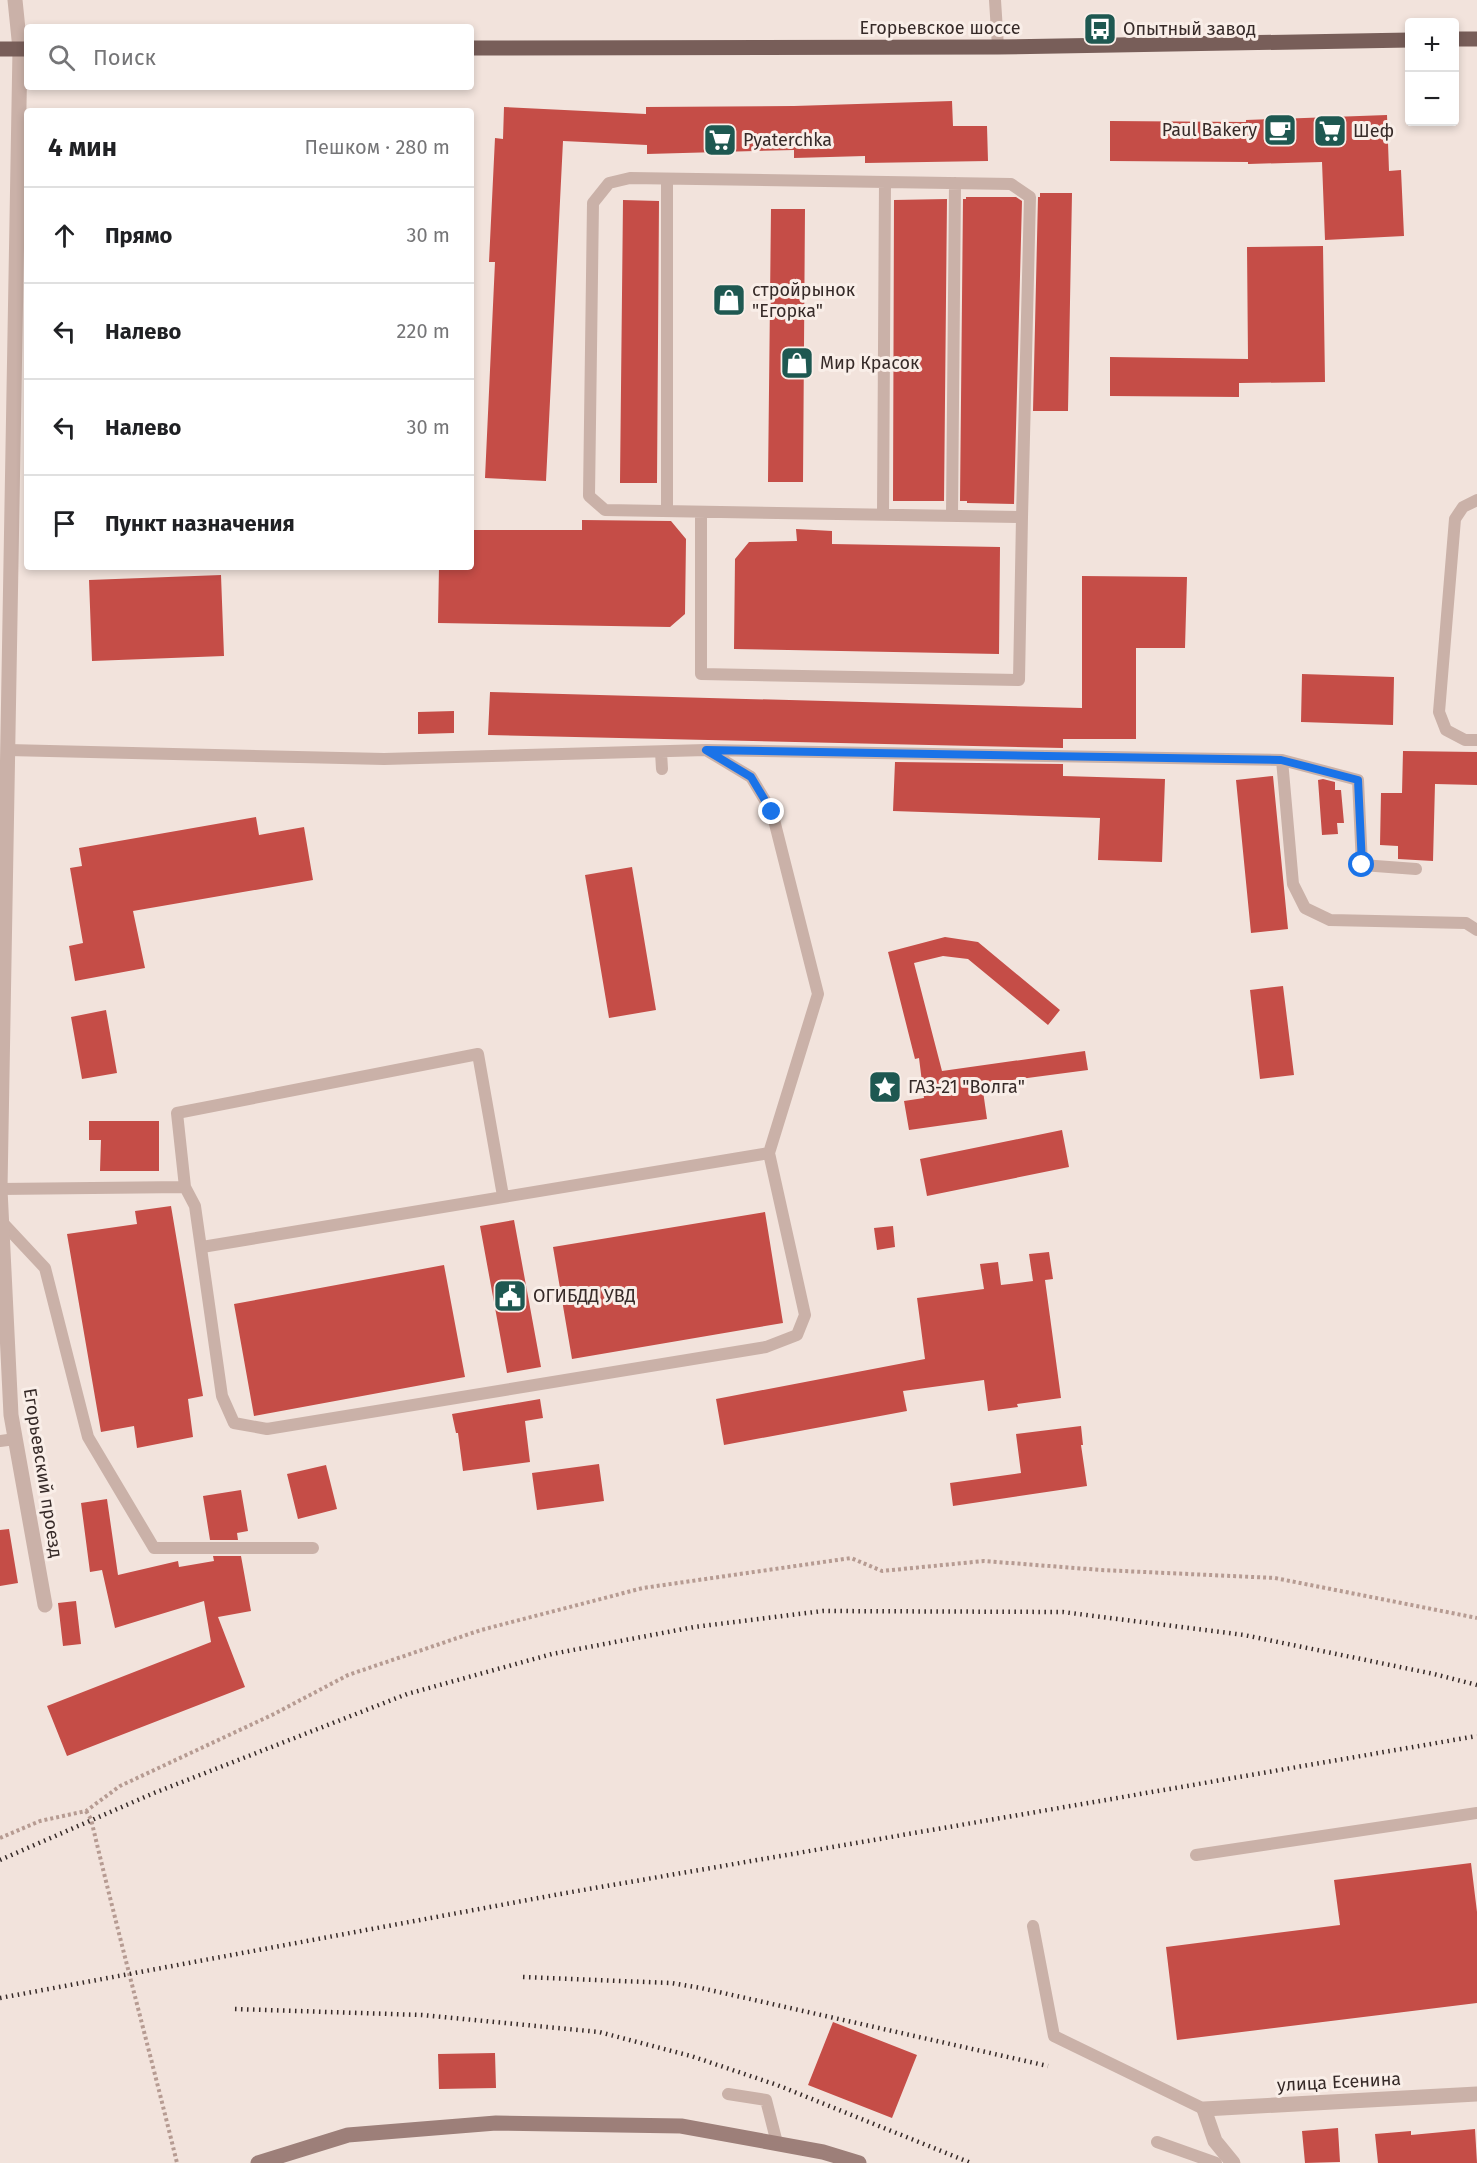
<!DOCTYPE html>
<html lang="ru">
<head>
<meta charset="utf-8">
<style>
  body { margin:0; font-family:"Fira Sans",sans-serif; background:#f6f6f6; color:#202124 }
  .controls { position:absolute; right:18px; top:18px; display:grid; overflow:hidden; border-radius:6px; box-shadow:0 3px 9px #0003 }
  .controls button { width:54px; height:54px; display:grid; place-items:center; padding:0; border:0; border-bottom:2px solid #e0e0e0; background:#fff; color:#202124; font:30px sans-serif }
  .stop { position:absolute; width:18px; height:18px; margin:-14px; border:4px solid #1a73e8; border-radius:50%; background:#fff }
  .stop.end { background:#1a73e8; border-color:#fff; box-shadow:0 2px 6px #0008 }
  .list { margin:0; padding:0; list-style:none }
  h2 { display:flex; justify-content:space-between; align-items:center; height:78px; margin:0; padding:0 24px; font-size:26px }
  h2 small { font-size:20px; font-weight:400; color:#757577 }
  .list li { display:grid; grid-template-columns:39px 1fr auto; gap:18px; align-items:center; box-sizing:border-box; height:96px; padding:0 24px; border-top:2px solid #e0e0e0 }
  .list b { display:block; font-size:22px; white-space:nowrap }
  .list em { font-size:20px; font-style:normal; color:#757577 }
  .icon { flex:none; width:33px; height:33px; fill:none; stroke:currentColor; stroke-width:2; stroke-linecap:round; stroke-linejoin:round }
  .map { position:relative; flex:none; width:1477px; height:2163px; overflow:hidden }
  .search { position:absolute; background:#fff; box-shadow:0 3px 9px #0003; left:24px; top:24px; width:450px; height:66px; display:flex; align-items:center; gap:15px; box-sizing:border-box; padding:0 21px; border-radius:6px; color:#757577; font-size:22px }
  .panel { position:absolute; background:#fff; box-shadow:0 3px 9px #0003; left:24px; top:108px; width:450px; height:462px; border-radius:6px }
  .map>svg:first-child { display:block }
  .building { fill:#c54d47 }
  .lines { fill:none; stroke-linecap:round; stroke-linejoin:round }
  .path { stroke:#b69b92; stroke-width:4; stroke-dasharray:3 3; stroke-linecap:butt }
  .lane { stroke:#cab1a8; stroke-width:12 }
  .street { stroke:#cab1a8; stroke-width:15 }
  .secondary { stroke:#9d7f79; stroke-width:15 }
  .primary { stroke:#785e59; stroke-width:15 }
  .rail { stroke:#362a28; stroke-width:4.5; stroke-dasharray:1.5 4.5; stroke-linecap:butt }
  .route { stroke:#1a73e8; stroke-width:8 }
  .labels { text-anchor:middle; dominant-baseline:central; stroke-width:6; stroke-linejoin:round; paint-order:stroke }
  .street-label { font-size:18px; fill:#362a28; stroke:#f9eee8 }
  .poi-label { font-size:18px; fill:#362a28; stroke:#f9eee8; text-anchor:start }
</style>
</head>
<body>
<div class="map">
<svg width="1477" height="2163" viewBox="0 0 1477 2163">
  <rect width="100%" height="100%" fill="#f2e3dc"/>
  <!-- building -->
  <path class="building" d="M952,101L953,126H987L988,161L865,163V156L794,158V150L647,154V145L563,141L546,481L485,478L495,262H489L495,138L503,139L504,107L646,114V107L794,106Z
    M1387,115L1389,171L1401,170L1404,236L1325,240L1322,162L1248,164V162L1110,161V121L1246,122V120Z
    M1040,193H1072L1068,411H1033L1038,197H1040Z
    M966,197H1016L1022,201L1014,504L967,503V501H960L963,199H966Z
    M947,199L944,501H893L894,200Z
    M623,200L659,201L657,483H620Z
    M771,209H805L803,482H768Z
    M1323,246L1325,382L1239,383V397L1110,396V357L1248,359L1247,247Z
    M582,520L671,521L686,539L685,614L670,627L438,623L439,567H471V530H582Z
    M796,529L832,531V544L1000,547L999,654L734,649L735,559L749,542L797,541Z
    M221,575L224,656L92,661L89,580Z
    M1082,576L1187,577L1185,648H1136V739H1063V748L488,735L490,692L1082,708Z
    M1302,674L1394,677L1393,725L1301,722Z
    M454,711V733L418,734V712Z
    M1403,751L1477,752V785L1435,784L1433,861L1398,859V846L1380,845L1381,793H1402Z
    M895,762L1063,764V776L1165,779L1162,862L1098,860L1100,818L893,811Z
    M1273,776L1288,929L1251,933L1236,780Z
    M1323,779L1335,782V790H1341L1344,823H1337L1338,834L1322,835L1318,780Z
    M256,817L259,835L304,827L313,880L133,911L145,968L75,981L69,946L83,943L70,868L82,866L79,848Z
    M632,867L656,1010L609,1018L585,875Z
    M945,937L978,942L1060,1010L1048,1025L968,959L943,956L914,963L942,1071L1085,1051L1088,1070L982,1084L987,1119L909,1130L904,1101L924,1098L919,1058L915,1059L888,952Z
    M1283,986L1294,1075L1260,1079L1250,990Z
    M106,1010L117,1073L82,1079L71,1017Z
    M89,1121H159V1171H100L101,1140H89Z
    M1062,1130L1069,1167L927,1196L920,1159Z
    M171,1206L203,1396L188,1399L193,1437L137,1448L134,1426L101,1432L67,1234L137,1224L135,1211Z
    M765,1212L783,1323L572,1359L553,1247Z
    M514,1220L541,1367L507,1373L480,1226Z
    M893,1226L895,1247L877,1250L874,1228Z
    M1049,1252L1053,1279L1045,1280L1061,1398L1017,1404L1018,1407L988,1411L984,1380L903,1391L907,1411L724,1445L716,1399L925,1359L917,1298L984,1289L980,1264L998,1262L1001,1285L1033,1281L1029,1254Z
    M444,1265L465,1377L254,1416L234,1304Z
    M540,1399L543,1418L525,1421L530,1462L463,1471L458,1433H456L452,1414Z
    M1081,1426L1083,1445H1081L1087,1486L953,1506L950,1483L1021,1473L1016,1434Z
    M599,1464L604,1501L537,1510L532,1473Z
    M326,1465L337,1509L298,1519L287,1474Z
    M241,1490L248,1531L237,1533L238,1540H210L203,1496Z
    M107,1499L118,1575L178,1561L179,1567L214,1561L213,1556H241L251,1611L218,1617L245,1687L67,1756L47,1706L211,1642L204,1601L115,1628L102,1570L90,1572L81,1503Z
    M9,1529L18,1583L0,1586V1530Z
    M76,1601L81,1644L63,1646L58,1603Z
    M1471,1863L1477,1912V2003L1177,2040L1166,1947L1340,1925L1334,1880Z
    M833,2022L917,2055L892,2118L808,2085Z
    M495,2053L496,2088L439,2089L438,2054Z
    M1338,2128L1340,2162L1305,2163L1302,2131Z
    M1475,2129L1477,2163H1378L1375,2134L1411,2131V2135Z"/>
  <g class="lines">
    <!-- path -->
    <path class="path" d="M86,1811L91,1819C118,1934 149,2048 177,2163
      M0,1838L40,1821L86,1811L120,1786L274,1714L348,1675L481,1630L643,1588L851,1558L882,1571L984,1561L1101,1570L1275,1578L1477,1618"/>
    <!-- lane -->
    <path class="lane" d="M995,0L998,47
      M630,178L1011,184L1030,197L1022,517L605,510L589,496L593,203L609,183Z
      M667,179V511
      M1477,500L1463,507L1455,519L1439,712L1446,730L1465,740H1477
      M701,512V674L1019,680L1022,517
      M883,514L885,182
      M952,516L955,183
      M8,750L384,759L706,750L1282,760L1358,780L1362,865L1416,869
      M661,752L662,769
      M1282,760L1293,884L1305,908L1330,920L1466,923L1477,930
      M0,1189L185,1187
      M503,1196L478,1054L177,1113L185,1187L195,1206L222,1396L234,1423L267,1429L766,1347L797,1335L805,1315L769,1153L818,994L772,812L751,777L706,750
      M2,1222L45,1268L88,1437L154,1548H313
      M202,1247L769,1153
      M0,1441L15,1439
      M1196,1855L1477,1813
      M1033,1926L1054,2036L1204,2109
      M728,2094L766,2100L777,2143
      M1157,2142L1216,2163"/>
    <!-- street -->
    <path class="street" d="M15,0L20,49L0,1189L11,1415L45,1605
      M1233,2163L1215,2141L1204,2109L1477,2094"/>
    <!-- secondary -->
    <path class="secondary" d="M258,2163L348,2135L496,2123L681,2126L823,2152L859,2163"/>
    <!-- primary -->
    <path class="primary" d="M1454,39H1477
      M471,48L998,47L1410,40
      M0,49H27"/>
    <!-- rail -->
    <path class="rail" d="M0,1860L154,1793L407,1694L552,1654L694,1627L823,1611L1063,1612L1244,1635L1434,1674L1477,1685
      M523,1977L671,1983L701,1988L1048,2066
      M0,1998L560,1894L1477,1736
      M235,2009L422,2015L599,2032L691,2056L777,2085L971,2163"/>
  </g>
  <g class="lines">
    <!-- route -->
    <path class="route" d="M772,812L751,777L706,750L1281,760L1358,780L1362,865"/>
  </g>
  <!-- icons -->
  <defs>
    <symbol id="bus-square" viewBox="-11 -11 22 22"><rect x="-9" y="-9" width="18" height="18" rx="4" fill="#1e5851" stroke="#f9eee8"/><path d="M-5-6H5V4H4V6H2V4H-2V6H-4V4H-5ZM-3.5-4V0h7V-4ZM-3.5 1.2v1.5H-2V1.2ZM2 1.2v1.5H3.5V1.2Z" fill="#fff"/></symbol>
    <symbol id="cafe-square" viewBox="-11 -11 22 22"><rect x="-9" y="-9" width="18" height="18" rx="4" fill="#1e5851" stroke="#f9eee8"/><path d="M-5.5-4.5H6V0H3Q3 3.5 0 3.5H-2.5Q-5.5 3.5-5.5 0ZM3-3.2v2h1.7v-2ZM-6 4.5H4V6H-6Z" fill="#fff"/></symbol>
    <symbol id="supermarket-square" viewBox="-11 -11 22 22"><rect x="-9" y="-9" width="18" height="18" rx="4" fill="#1e5851" stroke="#f9eee8"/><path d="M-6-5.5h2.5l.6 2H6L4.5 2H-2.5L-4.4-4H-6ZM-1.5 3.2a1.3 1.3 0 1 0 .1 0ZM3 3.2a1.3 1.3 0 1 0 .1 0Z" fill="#fff"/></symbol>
    <symbol id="shop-square" viewBox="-11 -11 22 22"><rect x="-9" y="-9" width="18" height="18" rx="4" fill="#1e5851" stroke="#f9eee8"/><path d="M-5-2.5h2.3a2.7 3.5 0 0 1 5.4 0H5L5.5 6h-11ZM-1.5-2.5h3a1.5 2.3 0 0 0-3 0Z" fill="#fff"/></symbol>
    <symbol id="sight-square" viewBox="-11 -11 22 22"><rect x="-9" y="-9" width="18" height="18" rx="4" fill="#1e5851" stroke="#f9eee8"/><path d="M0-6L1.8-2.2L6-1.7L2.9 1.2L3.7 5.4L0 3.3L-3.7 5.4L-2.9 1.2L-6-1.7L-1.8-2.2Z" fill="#fff"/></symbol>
    <symbol id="civic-square" viewBox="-11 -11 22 22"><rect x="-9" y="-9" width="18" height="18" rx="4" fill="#1e5851" stroke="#f9eee8"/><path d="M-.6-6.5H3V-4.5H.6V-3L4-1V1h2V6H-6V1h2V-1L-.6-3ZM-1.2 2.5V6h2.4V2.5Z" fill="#fff"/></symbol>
  </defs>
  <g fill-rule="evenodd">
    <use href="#bus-square" x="1081" y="10" width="38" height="38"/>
    <use href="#cafe-square" x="1261" y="111" width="38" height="38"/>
    <use href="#supermarket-square" x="1311" y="112" width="38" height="38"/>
    <use href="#supermarket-square" x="701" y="121" width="38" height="38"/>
    <use href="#shop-square" x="710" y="281" width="38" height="38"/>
    <use href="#shop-square" x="778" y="344" width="38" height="38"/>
    <use href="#sight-square" x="866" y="1068" width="38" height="38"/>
    <use href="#civic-square" x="491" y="1277" width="38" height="38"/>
  </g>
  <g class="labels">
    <!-- street labels -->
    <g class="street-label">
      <text x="940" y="28">Егорьевское шоссе</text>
      <text transform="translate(43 1473) rotate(81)">Егорьевский проезд</text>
      <text transform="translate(1339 2082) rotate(-3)">улица Есенина</text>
    </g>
    <!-- poi labels -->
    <g class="poi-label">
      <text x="1123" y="29">Опытный завод</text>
      <text x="1257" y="130" text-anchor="end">Paul Bakery</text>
      <text x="1353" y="131">Шеф</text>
      <text x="743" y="140">Pyaterchka</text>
      <text x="752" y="290">стройрынок<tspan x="752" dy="21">"Егорка"</tspan></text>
      <text x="820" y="363">Мир Красок</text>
      <text x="908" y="1087">ГАЗ-21 "Волга"</text>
      <text x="533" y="1296">ОГИБДД УВД</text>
    </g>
  </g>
</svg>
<div class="controls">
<button>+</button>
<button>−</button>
</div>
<div class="stop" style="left:1362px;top:865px"></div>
<div class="stop end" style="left:772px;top:812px"></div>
<div class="search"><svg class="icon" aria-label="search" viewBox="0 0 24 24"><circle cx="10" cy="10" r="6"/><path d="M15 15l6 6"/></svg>Поиск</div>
<section class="panel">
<h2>4 мин<small>Пешком · 280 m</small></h2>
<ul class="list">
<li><svg class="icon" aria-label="ahead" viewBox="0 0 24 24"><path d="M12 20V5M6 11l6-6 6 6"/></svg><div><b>Прямо</b></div><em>30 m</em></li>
<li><svg class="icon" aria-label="left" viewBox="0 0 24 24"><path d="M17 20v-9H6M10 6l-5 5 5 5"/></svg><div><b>Налево</b></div><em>220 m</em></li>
<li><svg class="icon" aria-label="left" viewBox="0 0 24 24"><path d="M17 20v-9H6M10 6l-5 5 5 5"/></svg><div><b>Налево</b></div><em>30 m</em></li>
<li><svg class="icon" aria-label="arrive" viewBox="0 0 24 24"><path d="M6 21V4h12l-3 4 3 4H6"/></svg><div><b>Пункт назначения</b></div></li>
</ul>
</section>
</div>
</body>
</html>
